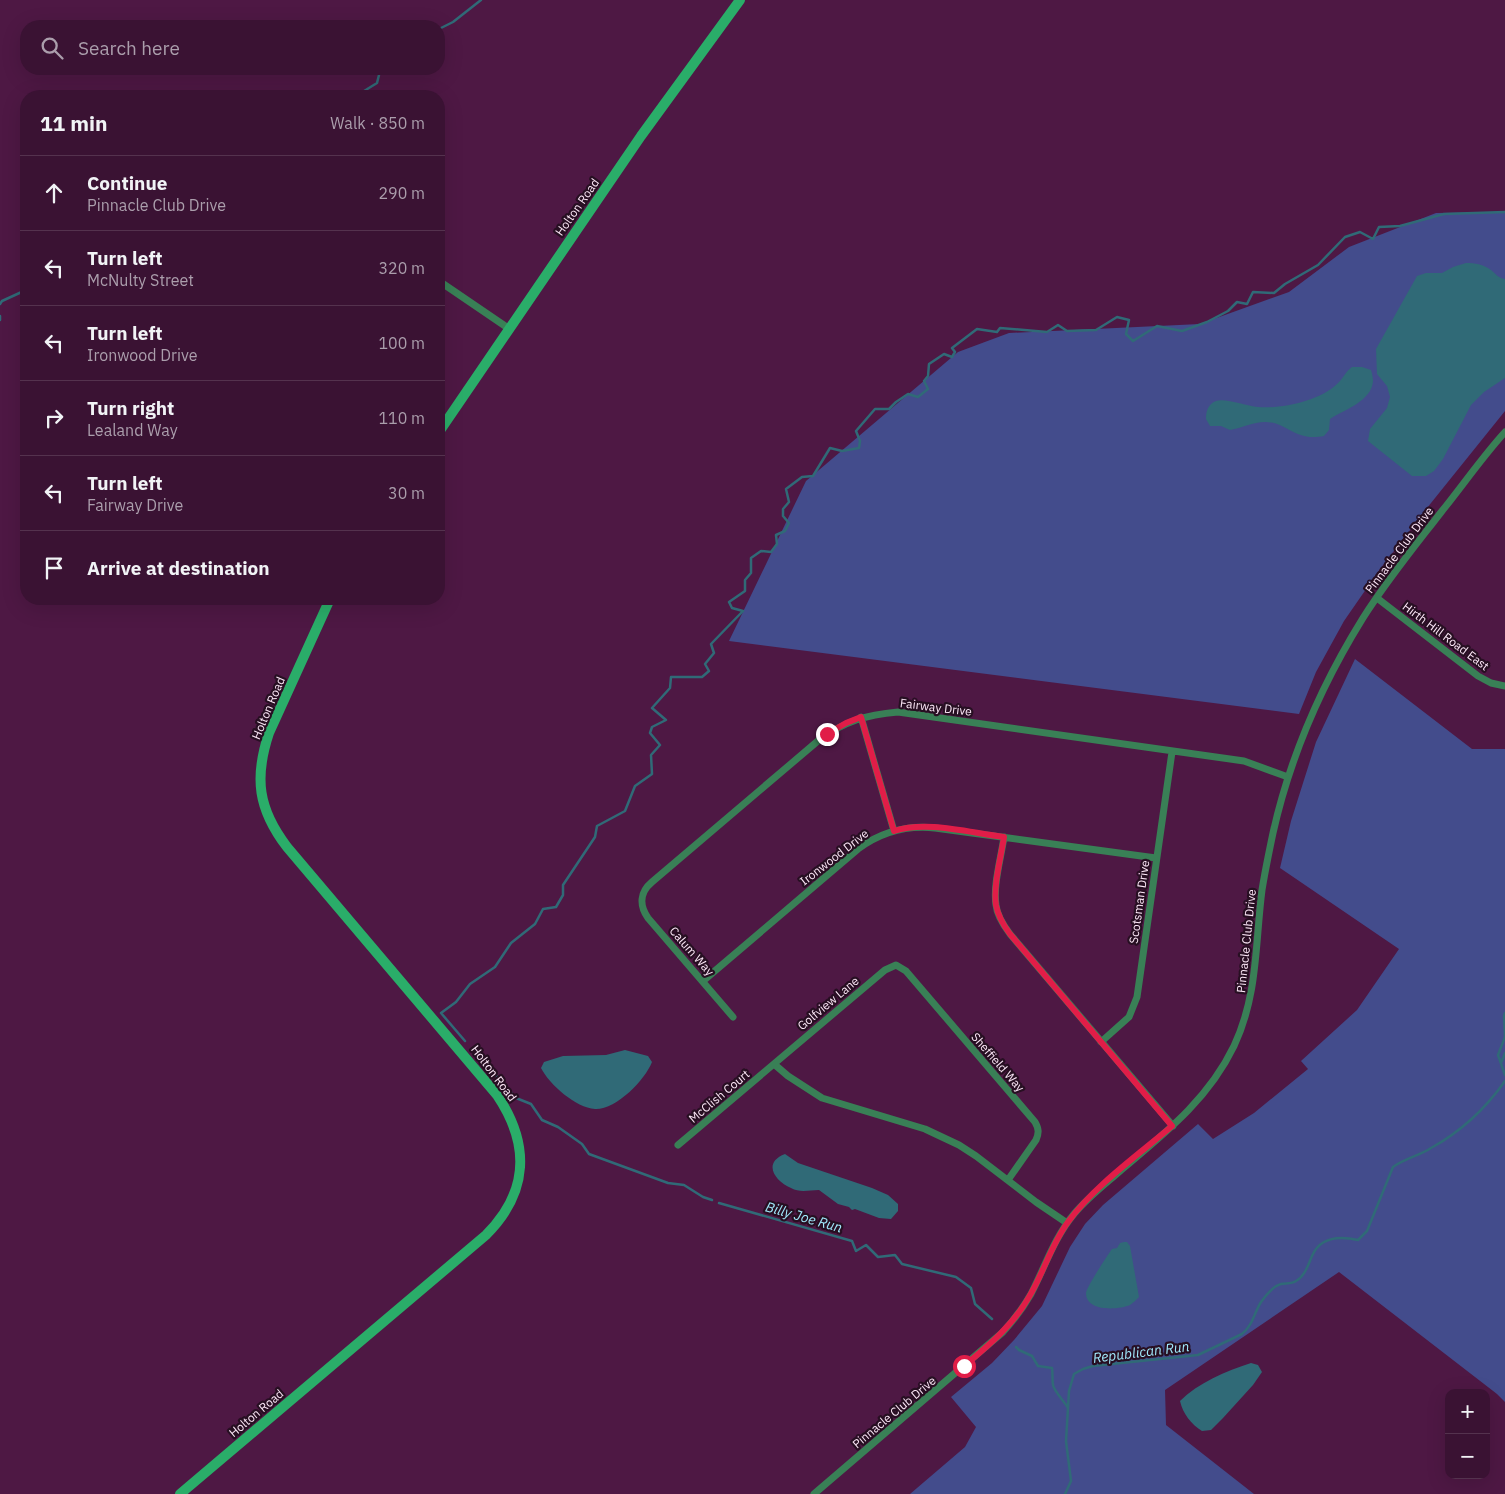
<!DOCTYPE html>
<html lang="en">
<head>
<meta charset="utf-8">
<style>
  body { margin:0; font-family:"IBM Plex Sans",sans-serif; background:#411b3b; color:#f1f3f6 }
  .controls { position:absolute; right:15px; bottom:15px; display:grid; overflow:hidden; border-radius:10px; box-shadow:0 5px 20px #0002 }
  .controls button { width:45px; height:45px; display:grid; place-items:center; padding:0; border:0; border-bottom:1px solid #54324e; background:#3a1233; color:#f1f3f6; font:25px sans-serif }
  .stop { position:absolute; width:15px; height:15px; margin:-11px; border:4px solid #e11d48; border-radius:50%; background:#fff }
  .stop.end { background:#e11d48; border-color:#fff; box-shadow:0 1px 5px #0008 }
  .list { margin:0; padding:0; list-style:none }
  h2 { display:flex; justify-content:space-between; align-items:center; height:65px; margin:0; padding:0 20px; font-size:21px }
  h2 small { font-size:16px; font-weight:400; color:#ab9eac }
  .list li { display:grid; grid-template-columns:32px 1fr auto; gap:15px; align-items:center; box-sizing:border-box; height:75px; padding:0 20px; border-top:1px solid #54324e }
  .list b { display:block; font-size:19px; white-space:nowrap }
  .list p { margin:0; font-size:16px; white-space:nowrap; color:#ab9eac }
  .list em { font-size:16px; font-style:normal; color:#ab9eac }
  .icon { flex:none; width:28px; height:28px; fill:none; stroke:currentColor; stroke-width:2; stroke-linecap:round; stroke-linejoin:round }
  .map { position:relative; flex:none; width:1505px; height:1494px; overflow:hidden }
  .search { position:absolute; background:#3a1233; box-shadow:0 5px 20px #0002; left:20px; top:20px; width:425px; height:55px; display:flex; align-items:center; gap:12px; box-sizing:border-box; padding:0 18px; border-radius:20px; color:#ab9eac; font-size:19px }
  .panel { position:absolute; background:#3a1233; box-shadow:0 5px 20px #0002; left:20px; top:90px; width:425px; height:515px; border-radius:20px }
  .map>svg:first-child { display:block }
  .green { fill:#434c8c }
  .water { fill:#306a77 }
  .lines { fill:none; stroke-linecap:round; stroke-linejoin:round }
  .stream { stroke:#306a77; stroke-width:2.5 }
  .street { stroke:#398056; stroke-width:7 }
  .secondary { stroke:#2aad69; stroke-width:10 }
  .route { stroke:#e11d48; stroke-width:6 }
  .labels { text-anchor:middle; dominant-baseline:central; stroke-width:4.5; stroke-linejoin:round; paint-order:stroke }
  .street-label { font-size:12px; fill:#fde8f8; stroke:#270f22 }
  .water-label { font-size:14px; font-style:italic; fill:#a1e9fb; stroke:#270f22 }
</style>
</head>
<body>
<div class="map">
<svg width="1505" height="1494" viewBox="0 0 1505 1494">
  <rect width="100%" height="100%" fill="#4e1844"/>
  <!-- green -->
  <path class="green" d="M1505,212V411L1431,503L1380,569L1344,621L1316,672L1299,714L729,641L806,481L958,352L1009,333L1200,324L1289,292L1349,247L1436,213Z
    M1355,659L1472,749H1505V1402L1497,1394L1339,1272L1165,1390L1166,1425L1254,1494H910L965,1447L976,1427L951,1397L992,1363L1014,1340L1042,1306L1070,1247L1085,1224L1103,1205L1198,1124L1213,1139L1254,1113L1308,1069L1301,1061L1357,1010L1399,949L1280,868L1291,821L1316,742Z"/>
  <!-- water -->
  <path class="water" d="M1466,263C1475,263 1483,264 1491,270C1496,274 1498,278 1505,279V378L1484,392L1471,405L1443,459L1434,471L1426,476H1412L1368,441L1370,429L1387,408L1390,397L1387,386L1377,374L1376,349L1417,276L1426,273H1442L1453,267Z
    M1352,367H1362L1371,370C1372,373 1373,378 1373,381C1372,401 1344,410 1330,419L1329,430L1324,436C1294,442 1288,422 1265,422C1253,422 1242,428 1230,430L1221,426H1210L1206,419C1206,411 1208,404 1216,401C1226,398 1246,406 1258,407C1281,409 1320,401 1337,384C1343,379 1345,372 1352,367Z
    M625,1050L648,1056L652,1062C645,1080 616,1110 595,1109C576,1108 549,1084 541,1068L544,1062L563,1056L606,1055Z
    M785,1154L798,1163L872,1188L888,1195L898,1204V1211L891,1219L879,1218L855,1209L852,1210L849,1207L838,1204L819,1190C809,1190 800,1193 791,1188C775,1181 762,1163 785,1154Z
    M1124,1242H1127L1130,1246L1139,1297C1136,1300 1133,1303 1130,1305C1118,1310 1086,1312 1086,1293C1086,1288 1107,1256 1112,1249L1117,1248L1120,1243Z
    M1251,1363L1258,1365L1262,1372L1253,1385L1223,1418L1211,1430L1202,1431C1191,1424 1183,1414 1180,1401C1198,1383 1226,1371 1251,1363Z"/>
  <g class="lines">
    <!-- stream -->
    <path class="stream" d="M439,29L453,22L481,0
      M356,96L377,83L379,75L376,69
      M0,304L2,301L26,290
      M0,316V320
      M1505,1037L1498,1055L1505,1075
      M1505,1037L1504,1016L1505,1013
      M465,1041L441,1013L456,1002L470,984L495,967L511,943L535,924L543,909L556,907L563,895V885L595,837L597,826L625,811L635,786L652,774L651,755L660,745L650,733L652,727L666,720L652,708L670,688L671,677H702L709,671L705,664L714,653L711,644L743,611L732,608L729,602L745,591V580L751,573V558L761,551L771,552L777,544L776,535L785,531L789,523L783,516V509L789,502L786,489L802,477L813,476L830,448L842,451L859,448L860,441L856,431L875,409H889L896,402L908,394L918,397L928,389L924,381L928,376L929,364L944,354L952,357L955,352L952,348L977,329L997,332L1000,328L1047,332L1058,325L1067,331L1096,330L1117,317L1129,320L1126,334L1133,341L1157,326L1182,331L1207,322L1228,311L1237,302L1247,304L1253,292L1274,293L1285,284L1318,265L1345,237L1360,232L1373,239L1379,227L1400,226L1444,214L1505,212
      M473,1050L516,1098L531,1104L542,1120L558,1127L582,1144L589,1154L668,1183L684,1185L703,1197L712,1200
      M1502,1061L1505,1053
      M719,1203L852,1241L856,1251L866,1245L878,1257L895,1255L902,1264L956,1277L971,1288L975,1304L992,1319
      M1016,1347L1019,1350L1032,1356L1038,1366L1052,1368C1053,1374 1052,1379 1053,1385C1054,1391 1064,1401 1068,1408
      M1065,1494L1071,1481L1066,1441L1069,1391L1074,1374L1083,1369L1093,1366L1198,1355L1242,1334C1253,1325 1254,1313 1261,1302C1266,1295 1273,1286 1281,1284C1286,1283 1292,1284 1296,1281C1305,1276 1308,1265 1312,1256C1320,1237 1340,1236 1358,1240L1367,1231L1393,1167C1405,1158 1419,1156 1431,1148C1460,1132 1486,1108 1505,1081"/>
    <!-- street -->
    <path class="street" d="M439,281L508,328
      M1377,598L1478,676L1491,683L1505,686
      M861,717L894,831
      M1004,837C1001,858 993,885 996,905C997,916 1004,926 1010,934L1173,1126
      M703,981L858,849C881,832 907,825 935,828L1156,858
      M733,1017L648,918C639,905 640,892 652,882L819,740C845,721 866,715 898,712L1244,761L1288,777
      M1101,1042L1129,1017L1137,997L1172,752
      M774,1064L788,1076L822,1098L925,1129L959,1145L976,1156L1036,1202L1067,1223
      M678,1145L885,970L896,965L906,971L1035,1122C1039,1129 1039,1133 1036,1140L1008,1180
      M814,1494L1003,1332C1013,1321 1023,1308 1031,1294C1045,1267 1054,1238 1074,1214C1087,1198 1104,1185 1120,1171C1164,1134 1208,1100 1234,1046C1258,995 1255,945 1262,890C1265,871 1269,852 1273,833C1290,757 1322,684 1363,618C1387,580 1415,546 1442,511C1463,485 1483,456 1505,432"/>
    <!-- secondary -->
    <path class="secondary" d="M439,432L641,136L740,0
      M180,1494L486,1235C529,1192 530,1144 497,1095L287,847C258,809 254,778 269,733L330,599"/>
  </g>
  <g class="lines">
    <!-- route -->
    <path class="route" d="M827,734L846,723L861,717L894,831C927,820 970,833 1004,837C1001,857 993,886 996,905C998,916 1004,926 1010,934L1172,1126C1138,1155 1094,1186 1068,1222C1051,1245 1044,1272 1029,1297C1013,1325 989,1345 964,1366"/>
  </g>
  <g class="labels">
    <!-- street labels -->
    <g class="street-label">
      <text transform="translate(577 207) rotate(-55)">Holton Road</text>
      <text transform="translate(1399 550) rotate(-53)">Pinnacle Club Drive</text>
      <text transform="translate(1446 636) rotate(37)">Hirth Hill Road East</text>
      <text transform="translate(936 707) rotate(7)">Fairway Drive</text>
      <text transform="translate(268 708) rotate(-67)">Holton Road</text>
      <text transform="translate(834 857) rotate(-38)">Ironwood Drive</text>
      <text transform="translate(1139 902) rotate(-82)">Scotsman Drive</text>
      <text transform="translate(1246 941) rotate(-84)">Pinnacle Club Drive</text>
      <text transform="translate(692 951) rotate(49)">Calum Way</text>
      <text transform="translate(828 1003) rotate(-40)">Golfview Lane</text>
      <text transform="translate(998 1062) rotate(49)">Sheffield Way</text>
      <text transform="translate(494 1073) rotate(53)">Holton Road</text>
      <text transform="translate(719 1096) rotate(-40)">McClish Court</text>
      <text transform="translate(894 1412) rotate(-40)">Pinnacle Club Drive</text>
      <text transform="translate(256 1413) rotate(-40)">Holton Road</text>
    </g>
    <!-- water labels -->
    <g class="water-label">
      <text transform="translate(804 1217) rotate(16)">Billy Joe Run</text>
      <text transform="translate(1141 1352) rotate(-7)">Republican Run</text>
    </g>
  </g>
</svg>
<div class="controls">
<button>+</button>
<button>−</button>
</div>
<div class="stop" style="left:964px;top:1366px"></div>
<div class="stop end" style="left:827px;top:734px"></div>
<div class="search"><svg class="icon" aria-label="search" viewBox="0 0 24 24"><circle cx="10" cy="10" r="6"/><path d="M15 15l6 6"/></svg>Search here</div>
<section class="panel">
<h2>11 min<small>Walk · 850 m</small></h2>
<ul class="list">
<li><svg class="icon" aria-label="ahead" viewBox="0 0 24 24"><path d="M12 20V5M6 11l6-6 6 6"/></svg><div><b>Continue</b><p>Pinnacle Club Drive</p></div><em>290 m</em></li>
<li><svg class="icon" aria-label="left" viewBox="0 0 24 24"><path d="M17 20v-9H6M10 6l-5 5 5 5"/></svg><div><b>Turn left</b><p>McNulty Street</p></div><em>320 m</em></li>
<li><svg class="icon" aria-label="left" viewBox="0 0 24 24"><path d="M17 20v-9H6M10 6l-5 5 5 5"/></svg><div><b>Turn left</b><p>Ironwood Drive</p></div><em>100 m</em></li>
<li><svg class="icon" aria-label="right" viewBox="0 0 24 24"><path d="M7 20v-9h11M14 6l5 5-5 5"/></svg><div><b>Turn right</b><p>Lealand Way</p></div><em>110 m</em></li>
<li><svg class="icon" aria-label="left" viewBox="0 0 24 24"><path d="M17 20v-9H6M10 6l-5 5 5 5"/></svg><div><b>Turn left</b><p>Fairway Drive</p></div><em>30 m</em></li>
<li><svg class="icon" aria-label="arrive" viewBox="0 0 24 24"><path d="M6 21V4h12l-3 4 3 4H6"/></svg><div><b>Arrive at destination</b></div></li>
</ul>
</section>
</div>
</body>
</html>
